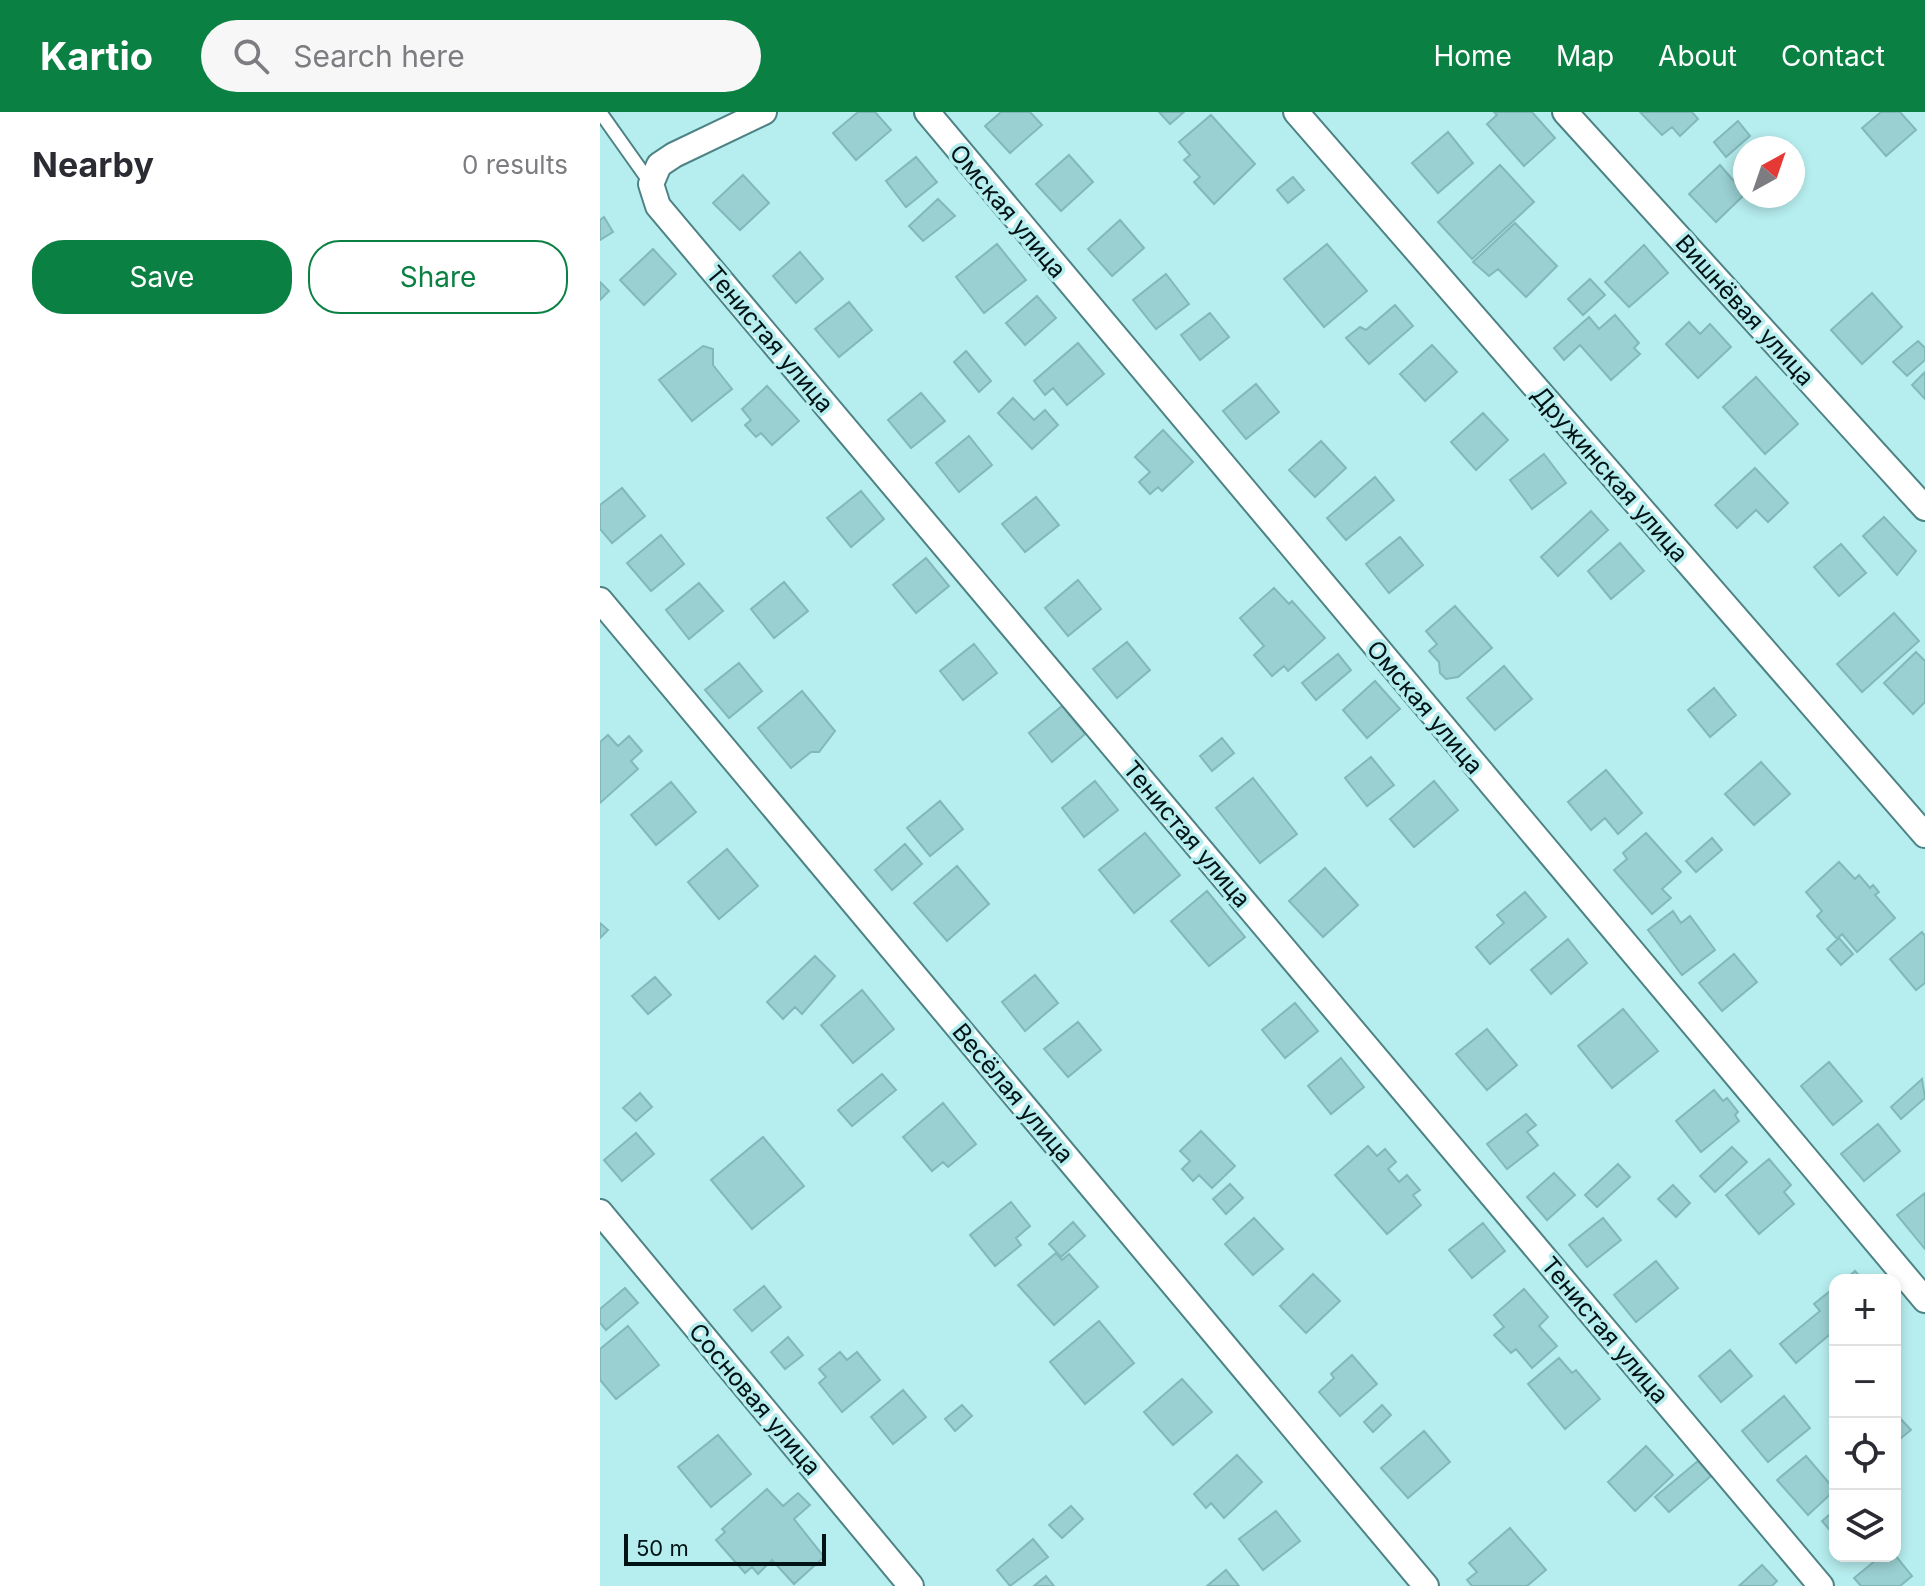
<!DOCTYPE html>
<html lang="en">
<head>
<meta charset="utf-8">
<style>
  body { margin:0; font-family:Inter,sans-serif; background:#f7f7f7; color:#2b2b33 }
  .controls { position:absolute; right:24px; bottom:24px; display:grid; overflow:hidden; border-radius:16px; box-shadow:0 4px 12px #0003 }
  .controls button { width:72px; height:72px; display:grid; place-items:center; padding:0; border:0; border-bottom:2px solid #e1e1e2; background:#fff; color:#2b2b33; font:40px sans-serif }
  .compass { position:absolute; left:1133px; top:24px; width:72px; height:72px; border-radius:50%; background:#fff; box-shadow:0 4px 12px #0003; rotate:40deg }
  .scale { position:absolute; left:24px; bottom:20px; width:202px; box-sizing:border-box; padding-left:8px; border:4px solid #011314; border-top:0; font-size:22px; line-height:28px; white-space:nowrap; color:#011314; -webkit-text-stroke:6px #b6edee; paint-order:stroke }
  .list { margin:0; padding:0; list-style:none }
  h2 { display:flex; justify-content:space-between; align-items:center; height:104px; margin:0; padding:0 32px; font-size:34px }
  h2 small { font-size:26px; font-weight:400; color:#7c7c81 }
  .actions { display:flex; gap:16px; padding:24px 32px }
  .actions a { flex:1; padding:18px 0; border:2px solid #0b8043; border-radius:32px; text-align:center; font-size:28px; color:#0b8043 }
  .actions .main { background:#0b8043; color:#fff }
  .icon { flex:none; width:44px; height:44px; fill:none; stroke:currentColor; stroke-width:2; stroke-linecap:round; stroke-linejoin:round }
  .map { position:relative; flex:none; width:1325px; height:1474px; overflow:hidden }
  header { display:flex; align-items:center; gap:48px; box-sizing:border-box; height:112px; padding:0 40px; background:#0b8043; color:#fff }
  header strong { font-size:38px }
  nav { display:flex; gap:44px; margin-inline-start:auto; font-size:28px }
  .search { width:560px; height:72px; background:#f7f7f7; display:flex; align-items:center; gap:20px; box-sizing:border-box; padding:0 28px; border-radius:44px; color:#7c7c81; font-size:30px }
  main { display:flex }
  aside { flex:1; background:#fff }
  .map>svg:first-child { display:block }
  .building { fill:#9ad0d2; stroke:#82b8ba; stroke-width:2 }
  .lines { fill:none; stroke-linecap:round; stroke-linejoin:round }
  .service-casing { stroke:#4e8385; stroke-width:16 }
  .minor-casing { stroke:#4e8385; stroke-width:28 }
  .service { stroke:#fff; stroke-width:12 }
  .minor { stroke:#fff; stroke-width:24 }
  .labels { text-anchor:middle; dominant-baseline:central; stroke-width:7; stroke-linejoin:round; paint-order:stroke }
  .street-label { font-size:24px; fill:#011314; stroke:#b6edee }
</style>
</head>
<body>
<header>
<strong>Kartio</strong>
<div class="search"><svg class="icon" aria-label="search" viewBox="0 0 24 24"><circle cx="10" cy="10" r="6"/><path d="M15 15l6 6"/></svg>Search here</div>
<nav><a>Home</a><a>Map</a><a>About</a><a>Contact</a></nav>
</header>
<main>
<aside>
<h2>Nearby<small>0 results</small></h2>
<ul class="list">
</ul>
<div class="actions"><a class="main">Save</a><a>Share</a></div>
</aside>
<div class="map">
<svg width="1325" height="1474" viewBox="0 0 1325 1474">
  <rect width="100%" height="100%" fill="#b6edee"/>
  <!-- building -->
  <path class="building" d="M258,0H275L291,18L256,48L233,21Z
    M401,0H430L442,13L410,41L385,14Z
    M559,0H584L570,12Z
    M894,0H932L955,26L924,54L887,12L897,3Z
    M1040,0H1092L1098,7L1080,24L1072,15L1062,23Z
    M1281,0H1300L1316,18L1286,44L1262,16Z
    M611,3L655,52L614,92L594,70L600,65L584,48L590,43L579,30Z
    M1138,9L1150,24L1126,45L1114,30Z
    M848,20L873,51L838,81L812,51Z
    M469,43L493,70L461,99L436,72Z
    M316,45L337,70L306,95L286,69Z
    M900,53L934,90L872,147L838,110Z
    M1120,53L1145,82L1116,110L1089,82Z
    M143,63L169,91L140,118L113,91Z
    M693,65L704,78L688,91L677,78Z
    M338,87L355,104L323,129L309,114Z
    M4,105L13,120L0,128V108Z
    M520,108L544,136L512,164L488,137Z
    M915,111L957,154L926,185L898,157L889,164L873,150Z
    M397,132L426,168L384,201L356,165Z
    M727,132L767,179L724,215L684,167Z
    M1044,133L1068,161L1029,195L1005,170Z
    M53,137L76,162L44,193L20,168Z
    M200,140L223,167L196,191L173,164Z
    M566,162L589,192L556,217L533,188Z
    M990,167L1005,183L983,203L968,187Z
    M0,170L9,179L0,188Z
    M1272,181L1302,215L1262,252L1231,218Z
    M437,184L456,206L425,233L406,211Z
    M249,190L272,218L239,245L215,217Z
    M795,193L813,214L769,252L746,226L760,215L766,218Z
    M610,201L629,225L600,248L581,223Z
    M1015,203L1039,231L1034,236L1040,242L1011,268L980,233L964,248L954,236L989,205L999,217Z
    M1089,210L1100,222L1110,212L1131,235L1098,266L1066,232Z
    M1318,229L1325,236V248L1307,264L1293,250Z
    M478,231L504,262L467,293L453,276L445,283L434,269Z
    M832,233L857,260L825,289L800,262Z
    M103,234L113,237V253L132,277L92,309L59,268Z
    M366,239L391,269L379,280L354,250Z
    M1325,260V287L1312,273Z
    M1156,265L1198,312L1165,342L1123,295Z
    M656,272L679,300L646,327L623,299Z
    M167,274L199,309L172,333L161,321L156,325L145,313L151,308L142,297Z
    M321,281L345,309L311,336L288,308Z
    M413,286L434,308L445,298L458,313L432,337L398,301Z
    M883,301L908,328L876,358L851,330Z
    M563,318L593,350L562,379L558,375L550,382L539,370L550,360L535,345Z
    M369,324L392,353L359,380L336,351Z
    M721,329L746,356L715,385L689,358Z
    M944,342L966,371L932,397L910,368Z
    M1155,356L1188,391L1168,410L1156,398L1137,416L1115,393Z
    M775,365L794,388L746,428L727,406Z
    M22,376L45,404L12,431L0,417V393Z
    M261,379L284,407L251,435L227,406Z
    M436,385L459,413L425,440L402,412Z
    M991,399L1008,418L958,464L941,445Z
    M1284,405L1316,439L1297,463L1263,424Z
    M61,423L84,452L51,479L27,451Z
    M800,425L823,453L789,481L766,452Z
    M1020,431L1044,459L1011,487L988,459Z
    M1241,432L1266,461L1239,484L1214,455Z
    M326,446L349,474L316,501L293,473Z
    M478,468L501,497L468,524L445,496Z
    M184,470L208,499L174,526L151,497Z
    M99,471L123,499L89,527L66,498Z
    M674,476L689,492L692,489L725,526L688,559L684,554L672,564L654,543L664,534L640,506Z
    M855,494L892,536L858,565L846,567L840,561L839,550L829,539L837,532L826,519Z
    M1294,501L1319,529L1262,580L1237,552Z
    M527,530L550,558L517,586L493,557Z
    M374,532L397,561L363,588L340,559Z
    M1316,540L1325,549V590L1313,602L1284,571Z
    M738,542L751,558L716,588L702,571Z
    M139,551L162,579L129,606L105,578Z
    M904,554L932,587L895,618L867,586Z
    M775,569L800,597L767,626L743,598Z
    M1114,576L1136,603L1110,625L1088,598Z
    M202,579L235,619L219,640H211L191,656L158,616Z
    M462,594L485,622L452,650L429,621Z
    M8,623L18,634L29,624L42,639L31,649L38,657L0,691V630Z
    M622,626L634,641L612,659L600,644Z
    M771,645L794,673L767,694L745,666Z
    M1161,650L1190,682L1154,713L1125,682Z
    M1006,658L1042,701L1018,722L1005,706L991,718L968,690Z
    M653,666L697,722L660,751L616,696Z
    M495,669L518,698L484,725L462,696Z
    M834,669L858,698L814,735L790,707Z
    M71,670L96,700L56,733L31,703Z
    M340,689L363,717L330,744L307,716Z
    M545,721L580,763L534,801L499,758Z
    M1046,721L1081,760L1062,777L1071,786L1052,802L1014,758L1027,747L1023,741Z
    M1112,726L1122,738L1096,760L1086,749Z
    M305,732L322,752L292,778L275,758Z
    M127,737L158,774L119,807L88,770Z
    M1239,750L1255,767L1259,763L1270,776L1273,773L1279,780L1275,783L1295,806L1257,840L1242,822L1237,827L1217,804L1222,799L1206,780Z
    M357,754L389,792L347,829L314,791Z
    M725,756L758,793L723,825L689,789Z
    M607,779L645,825L609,854L571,809Z
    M925,780L946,805L890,852L876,835L904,811L897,803Z
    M1073,799L1081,811L1090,804L1115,838L1082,863L1048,818Z
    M0,811L8,818L0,826Z
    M1322,820L1325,824V871L1316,878L1290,847Z
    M1239,826L1253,842L1241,853L1227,837Z
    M968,827L987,851L951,882L931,858Z
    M1134,842L1157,870L1122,899L1099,871Z
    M215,844L235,864L202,902L195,895L183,907L167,890Z
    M435,863L458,891L425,919L402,890Z
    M55,865L71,883L48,902L32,884Z
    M262,878L294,917L253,951L221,913Z
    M695,891L718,919L685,946L662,918Z
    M1023,897L1058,939L1012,976L978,934Z
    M478,910L501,938L468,965L444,937Z
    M887,917L917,953L887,978L856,942Z
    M741,946L764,975L731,1002L708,974Z
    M1229,950L1262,989L1233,1013L1201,974Z
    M282,962L296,978L252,1014L238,998Z
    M1322,967L1325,986L1301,1007L1291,995Z
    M1114,978L1123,989L1127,986L1138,1000L1135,1003L1139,1009L1101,1040L1076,1009Z
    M40,981L52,995L36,1009L23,996Z
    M343,991L376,1032L348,1055L343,1050L332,1059L303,1025Z
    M926,1002L936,1013L927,1020L938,1033L907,1057L887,1032Z
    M1278,1012L1300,1039L1264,1069L1241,1042Z
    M601,1019L635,1054L612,1076L599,1063L593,1069L582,1057L590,1049L580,1039Z
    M36,1021L54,1042L22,1069L4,1048Z
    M163,1025L204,1074L152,1117L111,1068Z
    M768,1034L777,1044L785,1037L796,1050L788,1057L799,1070L807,1063L820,1078L813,1083L821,1093L787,1122L735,1063Z
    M1132,1035L1147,1050L1115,1080L1100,1064Z
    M1169,1047L1191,1073L1184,1080L1194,1092L1159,1122L1126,1083Z
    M1018,1052L1030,1065L997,1095L985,1083Z
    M954,1061L975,1083L947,1108L927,1085Z
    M630,1072L643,1086L626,1102L613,1087Z
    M1073,1073L1090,1091L1076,1105L1058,1087Z
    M1325,1081V1137L1297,1103Z
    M411,1090L430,1114L416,1126L421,1133L395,1154L370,1123Z
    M654,1106L683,1137L653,1163L625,1132Z
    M1003,1106L1021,1128L987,1155L969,1133Z
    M473,1110L485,1124L461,1145L449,1132Z
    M883,1111L905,1139L872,1166L849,1138Z
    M456,1141L462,1148L469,1142L498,1175L454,1213L418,1173Z
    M1056,1149L1078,1176L1036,1210L1014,1183Z
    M1255,1159L1263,1168H1244Z
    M713,1162L740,1189L706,1221L680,1194Z
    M164,1174L181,1195L152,1219L134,1198Z
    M1235,1175V1218L1196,1251L1180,1232L1220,1199L1214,1192Z
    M25,1176L38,1191L6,1218L0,1211V1197Z
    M924,1177L948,1205L939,1214L957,1234L932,1256L916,1237L911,1241L894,1223L904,1215L894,1203Z
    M499,1209L534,1251L485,1292L450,1250Z
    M28,1214L59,1253L16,1287L0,1268V1237Z
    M188,1225L203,1243L185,1257L171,1240Z
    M1130,1238L1152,1264L1121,1290L1099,1264Z
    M240,1240L247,1248L257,1240L280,1268L242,1300L219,1271L226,1265L219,1257Z
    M752,1243L777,1272L740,1304L719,1280L734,1266L731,1262Z
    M959,1246L972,1261L976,1258L1000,1287L965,1317L928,1272Z
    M582,1267L612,1300L573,1333L544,1300Z
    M303,1278L326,1305L293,1332L271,1305Z
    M1184,1284L1210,1316L1168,1350L1142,1319Z
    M362,1293L372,1304L355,1319L345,1307Z
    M782,1293L791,1303L773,1320L764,1310Z
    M1298,1304L1311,1318L1295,1331V1306Z
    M824,1319L850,1350L808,1386L781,1356Z
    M118,1323L151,1362L111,1395L78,1355Z
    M1046,1334L1073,1363L1035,1399L1008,1370Z
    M637,1343L662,1370L624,1406L611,1391L606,1396L594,1382Z
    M1206,1344L1235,1378L1208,1403L1177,1368Z
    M1098,1349L1111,1364L1069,1400L1055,1385Z
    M167,1377L183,1394L198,1381L210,1393L194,1407L224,1445L194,1472L172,1448L158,1462L152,1455L145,1461L116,1428L125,1420L122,1417Z
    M471,1394L483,1407L462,1426L449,1413Z
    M1235,1398V1424L1222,1409Z
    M676,1399L700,1429L663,1458L639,1427Z
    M910,1416L946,1458L927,1474H872L867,1468L877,1460L869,1451Z
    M433,1427L448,1445L410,1474L397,1458Z
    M1295,1443L1312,1464L1300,1474H1261L1254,1466L1281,1444Z
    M1162,1453L1177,1469L1172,1474H1139Z
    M626,1458L639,1474H607Z
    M446,1464L454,1474H434Z"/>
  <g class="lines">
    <defs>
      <path id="service" d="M0,0L51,72"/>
      <path id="minor" d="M164,0L74,43L59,53L51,72L58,94L1221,1474
        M327,0L1325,1188
        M696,0L1325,723
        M965,0L1325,396
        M0,488L826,1474
        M0,1100L311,1474"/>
    </defs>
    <!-- service casing -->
    <use href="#service" class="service-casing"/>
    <!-- minor casing -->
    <use href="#minor" class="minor-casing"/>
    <!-- service -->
    <use href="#service" class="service"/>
    <!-- minor -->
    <use href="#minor" class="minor"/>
  </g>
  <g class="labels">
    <!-- street labels -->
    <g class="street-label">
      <text transform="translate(408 99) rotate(50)">Омская улица</text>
      <text transform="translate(1145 198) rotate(48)">Вишнёвая улица</text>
      <text transform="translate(170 227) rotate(50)">Тенистая улица</text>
      <text transform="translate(1010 362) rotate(49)">Дружинская улица</text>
      <text transform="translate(825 595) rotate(50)">Омская улица</text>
      <text transform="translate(587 722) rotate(50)">Тенистая улица</text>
      <text transform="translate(413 981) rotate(50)">Весёлая улица</text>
      <text transform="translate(1005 1218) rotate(50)">Тенистая улица</text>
      <text transform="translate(155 1287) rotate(50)">Сосновая улица</text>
    </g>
  </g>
</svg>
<div class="controls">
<button>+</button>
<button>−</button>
<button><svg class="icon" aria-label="locate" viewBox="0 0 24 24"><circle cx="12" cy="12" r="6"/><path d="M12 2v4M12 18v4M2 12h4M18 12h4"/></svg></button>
<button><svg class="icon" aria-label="layers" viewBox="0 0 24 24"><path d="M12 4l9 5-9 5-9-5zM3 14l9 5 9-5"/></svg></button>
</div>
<svg class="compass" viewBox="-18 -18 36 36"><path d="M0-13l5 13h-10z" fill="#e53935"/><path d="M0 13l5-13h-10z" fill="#7c7c81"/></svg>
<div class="scale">50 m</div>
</div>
</main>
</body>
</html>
